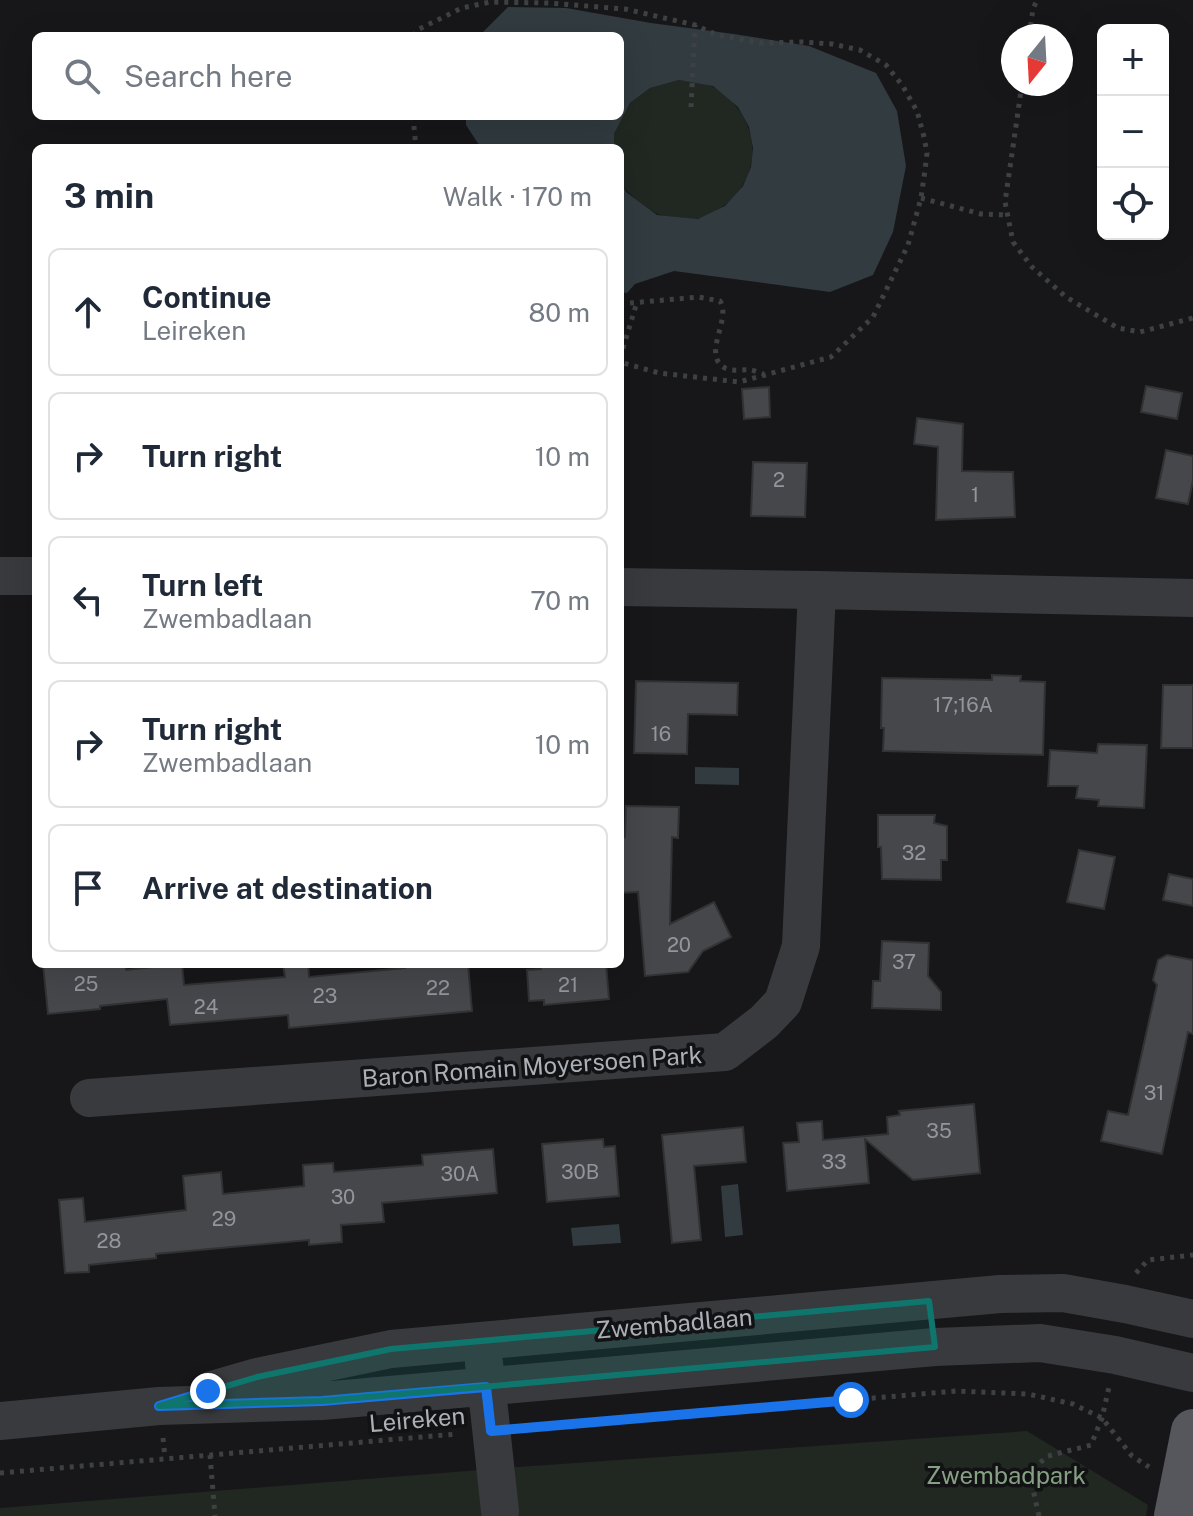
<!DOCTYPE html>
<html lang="en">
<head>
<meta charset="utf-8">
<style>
  body { margin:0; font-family:"Public Sans",sans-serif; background:#f6f6f7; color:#1f2937 }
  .controls { position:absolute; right:24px; top:24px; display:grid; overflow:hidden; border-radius:12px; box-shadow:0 8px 32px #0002 }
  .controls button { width:72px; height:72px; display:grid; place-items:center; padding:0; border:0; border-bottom:2px solid #e0e1e3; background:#fff; color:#1f2937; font:40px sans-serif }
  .compass { position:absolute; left:1001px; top:24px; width:72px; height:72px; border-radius:50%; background:#fff; box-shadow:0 8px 32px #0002; rotate:198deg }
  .stop { position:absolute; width:24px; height:24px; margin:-18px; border:6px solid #1a73e8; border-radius:50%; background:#fff }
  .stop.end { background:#1a73e8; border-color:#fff; box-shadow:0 2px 8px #0008 }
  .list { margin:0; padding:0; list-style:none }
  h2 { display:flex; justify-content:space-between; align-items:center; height:104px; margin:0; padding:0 32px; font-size:34px }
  h2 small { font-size:26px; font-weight:400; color:#747a83 }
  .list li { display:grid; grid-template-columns:52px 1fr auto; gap:24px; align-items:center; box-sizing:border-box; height:128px; margin:0 16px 16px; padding:0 16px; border:2px solid #e0e1e3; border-radius:12px }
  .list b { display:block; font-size:30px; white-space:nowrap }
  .list p { margin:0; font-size:26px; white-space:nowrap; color:#747a83 }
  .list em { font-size:26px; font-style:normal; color:#747a83 }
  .icon { flex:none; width:44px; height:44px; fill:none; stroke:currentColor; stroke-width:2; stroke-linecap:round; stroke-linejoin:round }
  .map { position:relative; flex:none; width:1193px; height:1516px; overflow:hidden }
  .search { position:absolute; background:#fff; box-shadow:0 8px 32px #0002; left:32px; top:32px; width:592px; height:88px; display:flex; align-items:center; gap:20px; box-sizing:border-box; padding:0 28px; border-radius:12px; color:#747a83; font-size:30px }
  .panel { position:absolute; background:#fff; box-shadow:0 8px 32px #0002; left:32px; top:144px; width:592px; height:824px; border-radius:12px }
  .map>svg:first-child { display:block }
  .green { fill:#212822 }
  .water { fill:#313b40 }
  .building { fill:#46474b; stroke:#313234; stroke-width:2 }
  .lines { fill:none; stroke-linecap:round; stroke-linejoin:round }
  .path { stroke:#3e4144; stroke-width:5; stroke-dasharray:4 6; stroke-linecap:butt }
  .minor { stroke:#383a3d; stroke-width:38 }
  .major { stroke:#55575c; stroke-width:44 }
  .route { stroke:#1a73e8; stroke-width:10 }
  .marked { fill:#0f766e; fill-opacity:0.2; stroke:#0f766e; stroke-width:6; stroke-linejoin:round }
  .labels { text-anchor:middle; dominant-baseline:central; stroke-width:7; stroke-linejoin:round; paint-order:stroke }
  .number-label { font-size:20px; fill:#92969c }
  .street-label { font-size:24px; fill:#abb0b7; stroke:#121214 }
  .park-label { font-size:24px; fill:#86a084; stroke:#121214 }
</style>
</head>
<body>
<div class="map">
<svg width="1193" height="1516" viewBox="0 0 1193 1516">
  <rect width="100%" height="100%" fill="#171719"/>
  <!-- green -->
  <path class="green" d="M679,80C690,82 705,82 715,88C755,113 766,162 733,198C724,207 709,217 696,219C691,219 683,218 678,217C666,216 658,216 649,209C617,185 620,187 620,148H614V134L630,103L650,88Z
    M1027,1431L1148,1505L1146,1516H0V1508L505,1468Z"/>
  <!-- water -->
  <path class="water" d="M508,7L566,8L651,23L734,34L809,46L876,73L897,111L906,166L893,232L873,275L830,292L674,271L635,284L627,293L620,292V179L626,192L657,215L698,219L725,206L743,186L751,167L753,148L749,127L738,107L713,86L679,80L650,88L630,103L614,134V148H481L466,125V116H620V36H479Z
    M695,767L739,768V785L695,784Z
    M738,1184L743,1235L725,1237L721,1186Z
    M619,1224L621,1243L573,1246L571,1228Z"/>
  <!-- building -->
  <path class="building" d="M1146,386L1182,393L1177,419L1141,412Z
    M769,387L770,417L744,419L742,389Z
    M917,418L963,424L962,471L1013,472L1015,517L936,520L938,447L914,444Z
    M1166,450L1193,456V480L1188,504L1156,498Z
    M753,462L807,463L805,517L751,516Z
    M992,675L1021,676L1020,681L1045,682L1043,755L883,751L884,728H881L882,678L992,680Z
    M636,681L738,683L737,715L688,714L687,754L634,753Z
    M1163,685H1193V748H1161Z
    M1098,744L1147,745L1144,808L1098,806L1099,800L1076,798L1078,786H1048L1050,750L1097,753Z
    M626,806L679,807L678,838L672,837L670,924L714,902L731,937L703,951L688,972L645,976L638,892L620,893V836L625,837Z
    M878,815H935L934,823L947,826V860H941V880L882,879L881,847H878Z
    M1079,850L1115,857L1104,909L1067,902Z
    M1169,874L1193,879V906L1163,900Z
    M882,941L929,943L928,976L941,992V1010L872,1008L873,981H880Z
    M1167,955L1193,960V1034L1188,1032L1162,1154L1101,1141L1108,1111L1128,1115L1157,985L1153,980L1158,960Z
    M43,964H125L126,970L182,964L184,985L285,977L283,964H308L309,977L405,968V965L420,964H468L472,1011L289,1028L288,1015L170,1025L167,999L100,1006V1009L48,1014Z
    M541,964H606L609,999L544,1005V1000L529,1001L527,970L541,969Z
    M974,1104L980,1173L913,1180L865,1139L869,1183L787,1191L783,1143L799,1142L797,1123L822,1121L823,1140L888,1134L887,1117L900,1115L899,1111Z
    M743,1127L746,1162L694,1166L701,1240L672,1243L662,1135Z
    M603,1139L604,1147L615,1146L619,1196L547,1202L542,1144Z
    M493,1149L497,1193L382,1203L384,1222L341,1225L342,1242L309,1245V1240L156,1254V1258L89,1265V1272L65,1273L59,1200L83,1198L85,1222L186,1210L183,1176L221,1172L223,1194L304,1186L303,1165L333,1163L334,1172L423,1165L422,1155Z"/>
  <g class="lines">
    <!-- path -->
    <path class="path" d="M413,36L419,29L462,8L490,2L548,3L625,9L695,25L717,35L762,43L803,42L832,44L860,50L886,65L902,85L917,111L924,137L927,153L925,170L921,198L908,245L873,317L831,357L739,382L659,373L620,362
      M1029,36L1033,9L1037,0
      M1022,84L1005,202L1013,242L1032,267L1066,297L1118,328L1140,332L1193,318
      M691,107L695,25
      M413,116L416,148
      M921,198L981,214L1007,215
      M620,304L698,297L720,301C732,319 701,355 725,368C733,372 743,369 751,370C753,370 762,374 764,374
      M620,358L637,302
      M1136,1273L1148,1260L1193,1255
      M523,1428L956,1391L1028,1394L1073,1404L1102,1418L1132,1456L1149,1467
      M163,1438L165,1458
      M210,1455L215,1516
      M0,1473L457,1434
      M1039,1516L1029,1472L1048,1456L1091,1445L1102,1418L1109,1387"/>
    <!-- minor -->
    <path class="minor" d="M0,576H36
      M620,587L817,590
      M89,1098L725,1052L764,1022L783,1002L801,946L817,590L1193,598
      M484,1363L500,1511
      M212,1390L257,1377L391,1349L1000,1294L1063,1293L1125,1304L1193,1319
      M0,1421L159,1406L322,1401L935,1347L1040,1343L1115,1355L1193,1373"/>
    <!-- major -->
    <path class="major" d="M1176,1516L1193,1431"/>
  </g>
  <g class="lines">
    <!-- route -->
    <path class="route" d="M208,1391L159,1406L322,1401L486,1387L491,1431L851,1400"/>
  </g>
  <!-- marked area -->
  <path class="marked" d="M929,1301L935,1347L322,1401L159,1406L257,1377L391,1349Z"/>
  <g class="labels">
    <!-- number labels -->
    <g class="number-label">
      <text x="779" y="480">2</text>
      <text x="975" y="495">1</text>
      <text x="963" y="705">17;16A</text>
      <text x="661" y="734">16</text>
      <text x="914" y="853">32</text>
      <text x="679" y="945">20</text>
      <text x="904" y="962">37</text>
      <text x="86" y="984">25</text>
      <text x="568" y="985">21</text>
      <text x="438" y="988">22</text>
      <text x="325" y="996">23</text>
      <text x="206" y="1007">24</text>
      <text x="1154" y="1093">31</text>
      <text x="939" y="1131">35</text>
      <text x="834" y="1162">33</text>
      <text x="580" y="1172">30B</text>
      <text x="460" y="1174">30A</text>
      <text x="343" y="1197">30</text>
      <text x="224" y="1219">29</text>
      <text x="109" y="1241">28</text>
    </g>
    <!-- street labels -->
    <g class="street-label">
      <text transform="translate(532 1066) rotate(-4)">Baron Romain Moyersoen Park</text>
      <text transform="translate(674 1323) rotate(-5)">Zwembadlaan</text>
      <text transform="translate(417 1419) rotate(-5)">Leireken</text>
    </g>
    <!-- park labels -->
    <g class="park-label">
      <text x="1006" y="1475">Zwembadpark</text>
    </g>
  </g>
</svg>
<div class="controls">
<button>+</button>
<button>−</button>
<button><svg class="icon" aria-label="locate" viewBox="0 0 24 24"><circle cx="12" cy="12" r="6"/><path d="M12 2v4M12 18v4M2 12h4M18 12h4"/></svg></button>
</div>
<svg class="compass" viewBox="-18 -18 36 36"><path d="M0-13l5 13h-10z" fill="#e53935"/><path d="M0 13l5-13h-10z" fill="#747a83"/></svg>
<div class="stop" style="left:851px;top:1400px"></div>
<div class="stop end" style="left:208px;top:1391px"></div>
<div class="search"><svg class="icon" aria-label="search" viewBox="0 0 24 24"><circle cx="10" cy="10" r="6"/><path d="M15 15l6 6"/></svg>Search here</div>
<section class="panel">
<h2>3 min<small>Walk · 170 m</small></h2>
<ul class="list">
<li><svg class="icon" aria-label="ahead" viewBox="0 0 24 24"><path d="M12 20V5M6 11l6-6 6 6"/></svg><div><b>Continue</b><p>Leireken</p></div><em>80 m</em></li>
<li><svg class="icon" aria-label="right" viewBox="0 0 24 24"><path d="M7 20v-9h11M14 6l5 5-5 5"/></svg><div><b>Turn right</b></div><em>10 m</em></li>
<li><svg class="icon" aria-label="left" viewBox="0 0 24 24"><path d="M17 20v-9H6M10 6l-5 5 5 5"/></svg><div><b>Turn left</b><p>Zwembadlaan</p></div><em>70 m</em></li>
<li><svg class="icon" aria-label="right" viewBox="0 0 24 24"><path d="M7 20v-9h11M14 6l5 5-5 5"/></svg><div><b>Turn right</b><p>Zwembadlaan</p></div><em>10 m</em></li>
<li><svg class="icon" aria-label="arrive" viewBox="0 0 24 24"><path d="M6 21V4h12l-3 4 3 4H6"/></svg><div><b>Arrive at destination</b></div></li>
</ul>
</section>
</div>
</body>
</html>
